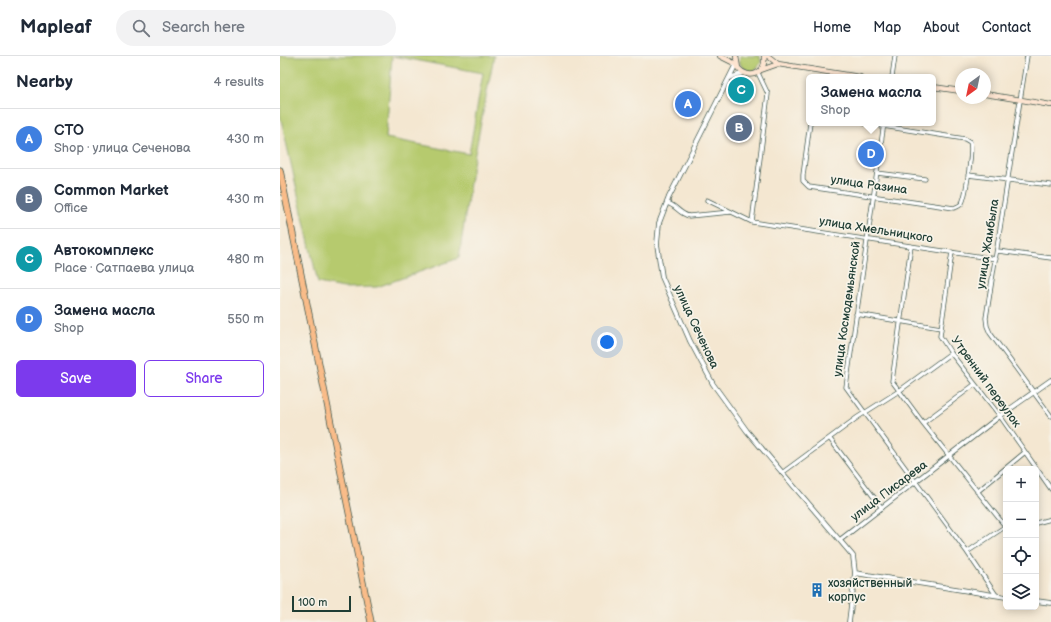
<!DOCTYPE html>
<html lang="en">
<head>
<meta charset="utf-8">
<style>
  body { margin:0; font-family:"Balsamiq Sans",sans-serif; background:#f2f2f3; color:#1f2937 }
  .controls { position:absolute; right:12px; bottom:12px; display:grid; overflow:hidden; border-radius:6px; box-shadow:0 2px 10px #0003 }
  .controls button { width:36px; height:36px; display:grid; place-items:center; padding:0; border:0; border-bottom:1px solid #e0e1e3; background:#fff; color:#1f2937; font:20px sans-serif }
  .compass { position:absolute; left:675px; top:12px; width:36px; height:36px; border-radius:50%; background:#fff; box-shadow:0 2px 10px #0003; rotate:213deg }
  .scale { position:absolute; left:12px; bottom:10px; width:59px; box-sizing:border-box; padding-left:4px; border:2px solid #1f3d34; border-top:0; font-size:11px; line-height:14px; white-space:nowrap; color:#1f3d34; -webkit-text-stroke:3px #f7f3e8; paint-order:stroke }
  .you { position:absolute; left:327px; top:286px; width:14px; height:14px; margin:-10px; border:3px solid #fff; border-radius:50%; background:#1a73e8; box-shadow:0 0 0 6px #1a73e833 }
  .badge { display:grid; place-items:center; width:26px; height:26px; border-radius:50%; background:#7c3aed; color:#fff; font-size:13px; font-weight:700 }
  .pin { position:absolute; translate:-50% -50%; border:2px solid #fff; box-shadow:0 1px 4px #0006 }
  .popup { position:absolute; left:526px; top:18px; width:130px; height:52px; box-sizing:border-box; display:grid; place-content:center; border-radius:6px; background:#fff; filter:drop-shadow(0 1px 3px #0005); font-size:13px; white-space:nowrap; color:#747a83 }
  .popup b { font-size:15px; color:#1f2937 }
  .popup::after { content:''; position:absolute; left:50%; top:100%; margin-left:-8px; border:8px solid transparent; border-top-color:#fff }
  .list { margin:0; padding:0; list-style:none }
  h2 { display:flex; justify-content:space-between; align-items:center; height:52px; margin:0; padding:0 16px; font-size:17px }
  h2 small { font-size:13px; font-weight:400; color:#747a83 }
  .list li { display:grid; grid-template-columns:26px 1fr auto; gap:12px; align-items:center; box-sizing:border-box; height:60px; padding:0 16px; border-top:1px solid #e0e1e3 }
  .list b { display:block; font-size:15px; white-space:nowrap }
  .list p { margin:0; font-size:13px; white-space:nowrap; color:#747a83 }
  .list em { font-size:13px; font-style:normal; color:#747a83 }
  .actions { display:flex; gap:8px; padding:12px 16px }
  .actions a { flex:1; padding:9px 0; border:1px solid #7c3aed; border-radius:6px; text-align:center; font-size:14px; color:#7c3aed }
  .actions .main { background:#7c3aed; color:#fff }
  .icon { flex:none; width:22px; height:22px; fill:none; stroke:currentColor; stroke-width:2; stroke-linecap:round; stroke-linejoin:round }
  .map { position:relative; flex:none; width:771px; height:566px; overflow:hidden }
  header { display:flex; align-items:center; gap:24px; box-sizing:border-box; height:56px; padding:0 20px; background:#fff; border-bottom:1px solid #e0e1e3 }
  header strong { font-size:19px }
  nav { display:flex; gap:22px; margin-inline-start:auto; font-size:14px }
  .search { width:280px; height:36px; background:#f2f2f3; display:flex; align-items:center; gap:10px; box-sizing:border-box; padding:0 14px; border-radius:22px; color:#747a83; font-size:15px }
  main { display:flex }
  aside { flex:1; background:#fff }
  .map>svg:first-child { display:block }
  .green { fill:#b6ca6e; stroke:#6a8451 }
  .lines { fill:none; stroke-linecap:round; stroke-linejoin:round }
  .minor-casing { stroke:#3f564c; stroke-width:5 }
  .tertiary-casing { stroke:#3f564c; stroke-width:5.5 }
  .secondary-casing { stroke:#3f564c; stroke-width:6 }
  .primary-casing { stroke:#3f564c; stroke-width:7 }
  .minor { stroke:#fff; stroke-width:3.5 }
  .tertiary { stroke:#fff; stroke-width:4 }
  .secondary { stroke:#fde4d0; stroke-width:4.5 }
  .primary { stroke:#f9bc89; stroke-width:5.5 }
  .labels { text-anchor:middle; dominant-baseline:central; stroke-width:3.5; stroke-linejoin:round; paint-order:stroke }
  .street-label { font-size:12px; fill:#1f3d34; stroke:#f7f3e8 }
  .poi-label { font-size:12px; fill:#1f3d34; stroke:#f7f3e8; text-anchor:start }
</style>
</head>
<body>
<header>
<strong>Mapleaf</strong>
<div class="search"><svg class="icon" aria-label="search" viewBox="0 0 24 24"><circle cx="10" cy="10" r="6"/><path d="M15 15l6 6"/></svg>Search here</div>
<nav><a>Home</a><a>Map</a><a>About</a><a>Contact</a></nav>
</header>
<main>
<aside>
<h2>Nearby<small>4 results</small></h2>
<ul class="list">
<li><span class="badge" style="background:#3f7fe0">A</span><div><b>СТО</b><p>Shop · улица Сеченова</p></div><em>430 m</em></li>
<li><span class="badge" style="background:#5c6f8a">B</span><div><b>Common Market</b><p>Office</p></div><em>430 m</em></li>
<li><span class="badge" style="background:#0f9aa8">C</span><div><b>Автокомплекс</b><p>Place · Сатпаева улица</p></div><em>480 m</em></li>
<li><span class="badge" style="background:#3f7fe0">D</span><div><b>Замена масла</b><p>Shop</p></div><em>550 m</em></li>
</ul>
<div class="actions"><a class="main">Save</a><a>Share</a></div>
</aside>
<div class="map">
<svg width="771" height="566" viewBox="0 0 771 566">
  <rect width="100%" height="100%" fill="#f7f3e8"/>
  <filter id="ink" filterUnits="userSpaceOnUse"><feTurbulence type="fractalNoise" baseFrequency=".025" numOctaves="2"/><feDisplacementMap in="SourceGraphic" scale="8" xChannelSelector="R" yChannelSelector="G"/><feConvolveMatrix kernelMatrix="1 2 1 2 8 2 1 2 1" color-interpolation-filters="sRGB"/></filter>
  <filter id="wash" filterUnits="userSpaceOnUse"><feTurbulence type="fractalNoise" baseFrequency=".012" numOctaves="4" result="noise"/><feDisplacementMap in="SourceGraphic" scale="16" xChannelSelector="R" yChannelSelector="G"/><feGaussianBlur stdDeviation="0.9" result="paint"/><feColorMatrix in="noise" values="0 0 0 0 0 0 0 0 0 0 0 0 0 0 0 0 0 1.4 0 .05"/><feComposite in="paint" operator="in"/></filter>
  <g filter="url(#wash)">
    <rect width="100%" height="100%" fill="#f4e7d1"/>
    <!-- green -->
    <path class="green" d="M0,0H112L106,82L189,98L203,17L113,0H214L192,113L179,202L97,231L64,232L38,227L0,59Z
      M460,0H480L481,7L474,15C464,15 458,10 460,0Z"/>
  </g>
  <g filter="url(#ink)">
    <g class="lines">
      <defs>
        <path id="minor" d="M747,0L706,262L707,270L710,277L771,360
          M612,21L615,0
          M530,67L523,119V125L529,131L674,152C677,151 680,150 682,147C686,140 693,93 690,86L685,83L584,67
          M604,67L566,331L687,496L716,539
          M597,117L645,123
          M688,119L771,129
          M427,144L472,166L716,203
          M387,147C396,149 399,158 409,160L451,156
          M472,166L488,38L478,17
          M631,190L612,325L643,367L725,470
          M718,195L771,202
          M672,196L660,280L671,297L720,360L771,433
          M576,258L661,272
          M643,367L694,329
          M550,383L602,452
          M502,417L578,361L619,335L671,297
          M697,436L744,397
          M756,467L771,463
          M687,496L726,470"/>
        <path id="tertiary" d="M456,8L389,141L379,167L377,188L382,221L410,285L433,328L467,375L573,500L575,517L569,566
          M450,22L464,17
          M560,484L720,360L771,324
          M575,517L726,541
          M756,545L771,547"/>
        <path id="secondary" d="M440,0L456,8
          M456,0L458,12C469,25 487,17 484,0
          M488,0L498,8L580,21
          M481,14L498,8
          M653,31L681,35
          M705,38L771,49"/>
        <path id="primary" d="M0,114L91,566"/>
      </defs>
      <!-- minor casing -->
      <use href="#minor" class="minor-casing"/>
      <!-- tertiary casing -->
      <use href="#tertiary" class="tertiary-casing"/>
      <!-- secondary casing -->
      <use href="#secondary" class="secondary-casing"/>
      <!-- primary casing -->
      <use href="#primary" class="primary-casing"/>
      <!-- minor -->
      <use href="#minor" class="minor"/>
      <!-- tertiary -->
      <use href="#tertiary" class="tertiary"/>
      <!-- secondary -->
      <use href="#secondary" class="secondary"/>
      <!-- primary -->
      <use href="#primary" class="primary"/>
    </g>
  </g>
  <!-- icons -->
  <defs>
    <symbol id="building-bare" viewBox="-9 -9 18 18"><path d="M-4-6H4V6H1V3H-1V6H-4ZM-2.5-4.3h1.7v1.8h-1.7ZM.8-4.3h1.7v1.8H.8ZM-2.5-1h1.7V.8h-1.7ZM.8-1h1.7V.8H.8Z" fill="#1f6fb2" stroke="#f7f3e8" stroke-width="2.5" paint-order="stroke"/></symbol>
  </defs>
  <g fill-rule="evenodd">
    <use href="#building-bare" x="527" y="524" width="20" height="20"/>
  </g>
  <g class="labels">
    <!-- street labels -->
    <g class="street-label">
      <text transform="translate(589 129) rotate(8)">улица Разина</text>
      <text transform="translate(596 174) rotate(9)">улица Хмельницкого</text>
      <text transform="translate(708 188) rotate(-81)">улица Жамбыла</text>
      <text transform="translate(567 253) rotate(-82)">улица Космодемьянской</text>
      <text transform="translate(416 271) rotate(65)">улица Сеченова</text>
      <text transform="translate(706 326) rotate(54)">Утренний переулок</text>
      <text transform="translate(609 435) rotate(-37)">улица Писарева</text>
    </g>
    <!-- poi labels -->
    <g class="poi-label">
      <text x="548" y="527">хозяйственный<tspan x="548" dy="14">корпус</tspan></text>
    </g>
  </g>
</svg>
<div class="controls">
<button>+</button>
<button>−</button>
<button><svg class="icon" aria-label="locate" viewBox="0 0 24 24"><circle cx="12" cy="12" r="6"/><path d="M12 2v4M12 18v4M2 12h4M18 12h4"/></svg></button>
<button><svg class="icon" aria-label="layers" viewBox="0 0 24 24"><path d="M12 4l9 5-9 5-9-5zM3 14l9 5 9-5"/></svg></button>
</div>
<svg class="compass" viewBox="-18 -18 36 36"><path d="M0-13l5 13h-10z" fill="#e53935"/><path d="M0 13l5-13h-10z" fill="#747a83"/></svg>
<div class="scale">100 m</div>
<div class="you"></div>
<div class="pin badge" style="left:408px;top:48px;background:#3f7fe0">A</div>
<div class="pin badge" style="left:459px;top:72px;background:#5c6f8a">B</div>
<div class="pin badge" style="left:461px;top:34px;background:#0f9aa8">C</div>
<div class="pin badge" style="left:591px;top:98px;background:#3f7fe0">D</div>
<div class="popup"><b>Замена масла</b>Shop</div>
</div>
</main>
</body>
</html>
